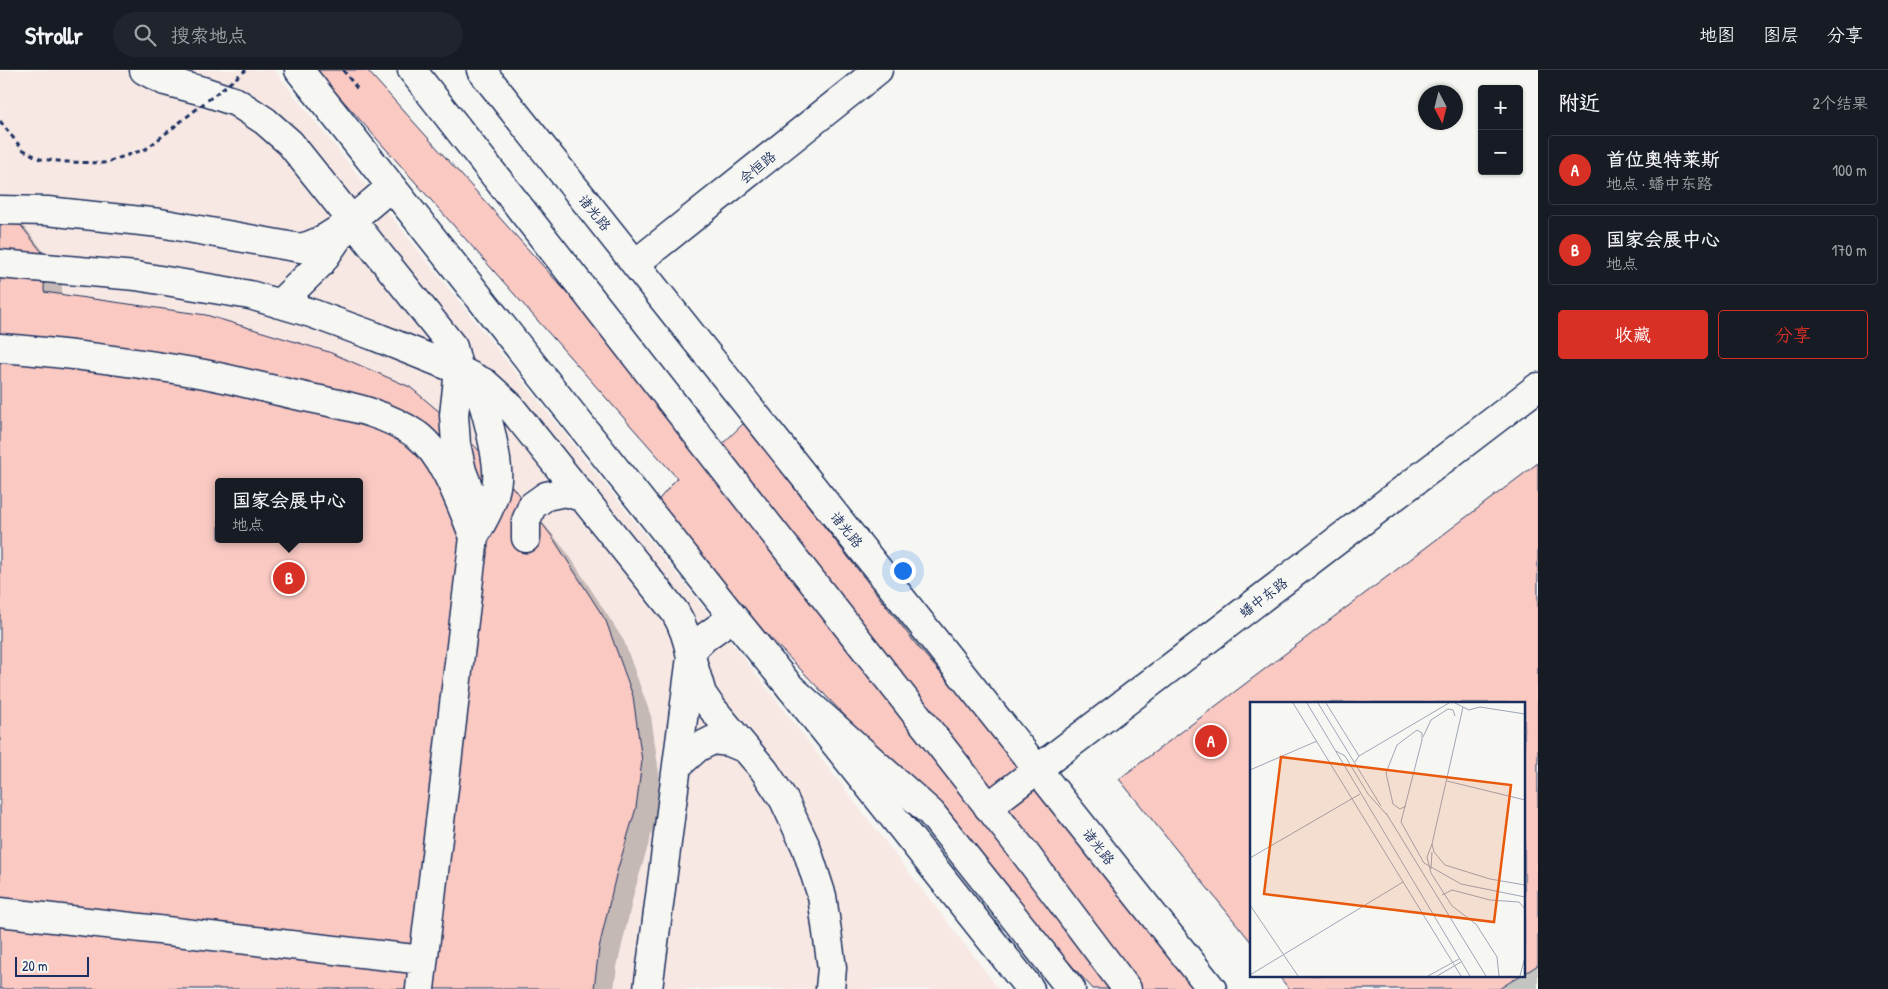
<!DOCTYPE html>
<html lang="zh">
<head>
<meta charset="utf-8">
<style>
  body { margin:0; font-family:"Patrick Hand","LXGW WenKai TC",sans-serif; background:#20242c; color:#f1f3f6 }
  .controls { position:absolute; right:15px; top:15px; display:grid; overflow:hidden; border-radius:5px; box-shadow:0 1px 4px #0004 }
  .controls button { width:45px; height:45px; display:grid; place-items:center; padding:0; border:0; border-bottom:1px solid #363941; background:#171b24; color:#f1f3f6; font:25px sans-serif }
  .compass { position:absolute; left:1418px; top:15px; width:45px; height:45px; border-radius:50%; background:#171b24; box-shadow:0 1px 4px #0004; rotate:173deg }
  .scale { position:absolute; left:15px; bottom:12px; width:74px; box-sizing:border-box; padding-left:5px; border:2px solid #1b2f5e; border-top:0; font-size:14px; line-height:18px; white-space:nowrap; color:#1b2f5e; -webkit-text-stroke:4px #f6f6f2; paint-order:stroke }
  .you { position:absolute; left:902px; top:500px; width:18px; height:18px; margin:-12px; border:4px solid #fff; border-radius:50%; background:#1a73e8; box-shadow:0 0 0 8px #1a73e833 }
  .badge { display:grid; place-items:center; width:32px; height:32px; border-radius:50%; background:#d93025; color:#fff; font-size:16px; font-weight:700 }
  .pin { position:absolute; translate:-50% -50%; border:2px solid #fff; box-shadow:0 1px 5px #0006 }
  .popup { position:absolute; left:215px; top:408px; width:148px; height:65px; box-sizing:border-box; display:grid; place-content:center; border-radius:5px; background:#171b24; filter:drop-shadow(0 1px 4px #0005); font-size:16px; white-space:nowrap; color:#9ea1a6 }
  .popup b { font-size:19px; color:#f1f3f6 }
  .popup::after { content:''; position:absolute; left:50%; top:100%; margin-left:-10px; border:10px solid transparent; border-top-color:#171b24 }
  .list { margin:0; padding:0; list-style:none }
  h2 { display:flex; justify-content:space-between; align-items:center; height:65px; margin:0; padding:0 20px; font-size:21px }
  h2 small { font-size:16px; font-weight:400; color:#9ea1a6 }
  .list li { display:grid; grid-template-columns:32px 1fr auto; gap:15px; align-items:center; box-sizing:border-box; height:70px; margin:0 10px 10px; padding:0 10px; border:1px solid #363941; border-radius:5px }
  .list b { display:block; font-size:19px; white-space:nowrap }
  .list p { margin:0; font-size:16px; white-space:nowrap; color:#9ea1a6 }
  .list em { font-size:16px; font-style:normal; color:#9ea1a6 }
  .actions { display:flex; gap:10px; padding:15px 20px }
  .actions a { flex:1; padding:11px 0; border:1px solid #d93025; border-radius:5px; text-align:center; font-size:18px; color:#d93025 }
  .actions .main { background:#d93025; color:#fff }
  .icon { flex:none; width:28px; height:28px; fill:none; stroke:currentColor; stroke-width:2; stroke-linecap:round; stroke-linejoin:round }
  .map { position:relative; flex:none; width:1538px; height:919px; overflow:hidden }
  header { display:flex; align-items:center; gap:30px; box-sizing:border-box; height:70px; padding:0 25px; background:#171b24; border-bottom:1px solid #363941 }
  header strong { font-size:24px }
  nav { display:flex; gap:28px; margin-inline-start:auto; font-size:18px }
  .search { width:350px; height:45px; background:#20242c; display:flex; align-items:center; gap:12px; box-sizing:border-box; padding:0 18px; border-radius:28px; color:#9ea1a6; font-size:19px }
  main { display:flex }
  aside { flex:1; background:#171b24 }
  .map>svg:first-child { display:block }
  .built { fill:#f7e8e4; fill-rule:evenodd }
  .shadow { fill:#0003; fill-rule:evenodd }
  .building { fill:#f9c9c2; stroke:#1b2f5e; fill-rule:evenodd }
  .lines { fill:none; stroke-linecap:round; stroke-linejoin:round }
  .minor-casing { stroke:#1b2f5e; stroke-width:31 }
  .major-casing { stroke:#1b2f5e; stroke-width:31 }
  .path { stroke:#1b2f5e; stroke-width:3; stroke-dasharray:5 4; stroke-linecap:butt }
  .minor { stroke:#f6f6f2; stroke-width:28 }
  .major { stroke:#f6f6f2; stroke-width:28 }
  .path-bridge { stroke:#1b2f5e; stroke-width:3; stroke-dasharray:5 4; stroke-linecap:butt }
  .labels { text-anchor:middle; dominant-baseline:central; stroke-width:4.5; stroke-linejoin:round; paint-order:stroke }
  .street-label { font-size:14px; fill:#1b2f5e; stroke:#f6f6f2 }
  .inset-road { fill:none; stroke:#9ea6b7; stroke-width:1 }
  .view { fill:#e8590c; fill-opacity:0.15; stroke:#e8590c; stroke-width:2.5 }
  .inset-edge { fill:none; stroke:#1b2f5e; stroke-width:2.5 }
</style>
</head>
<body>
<header>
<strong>Strollr</strong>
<div class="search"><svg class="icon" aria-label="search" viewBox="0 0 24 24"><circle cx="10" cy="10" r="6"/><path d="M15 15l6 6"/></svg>搜索地点</div>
<nav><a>地图</a><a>图层</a><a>分享</a></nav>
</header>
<main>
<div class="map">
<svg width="1538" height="919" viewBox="0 0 1538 919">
  <rect width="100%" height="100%" fill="#f6f6f2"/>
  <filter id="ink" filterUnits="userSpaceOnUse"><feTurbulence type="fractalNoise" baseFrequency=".02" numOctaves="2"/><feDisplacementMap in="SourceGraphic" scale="10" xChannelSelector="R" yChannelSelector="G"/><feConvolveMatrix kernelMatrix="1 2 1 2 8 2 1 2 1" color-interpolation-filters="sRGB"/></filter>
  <g filter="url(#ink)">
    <!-- built -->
    <path class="built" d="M0,0H274L739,582L999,919H0ZM219,412H359V469H219Z"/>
    <!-- shadow -->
    <path class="shadow" d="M318,0H367L713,385L748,350L799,420L937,598L1148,844L1095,919L679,408Z
      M0,125L62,205V226L466,369L519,423L569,485L624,571L651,646L660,710L654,756L634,823L617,897L614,919H0ZM219,412H359V469H219Z
      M1538,395V919H1290L1279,905H1524V633H1252L1121,710Z"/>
    <!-- building -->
    <path class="building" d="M316,0H367L712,384L748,349L790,393L781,401L919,578L1214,919H1093L849,650L690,484L640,452L677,408Z
      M0,129L45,186L44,222L206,245L329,282L410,317L448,349L501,403L551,465L606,551L633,626L642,691L636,738L616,805L599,878L594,919H0ZM219,412H359V469H219Z
      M1538,393V895L1524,904V633H1252V873L1119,709Z
      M1278,905H1521L1499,919H1289Z"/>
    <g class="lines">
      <defs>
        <path id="minor" d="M144,0L165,11L203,21L236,32L265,51L290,73L453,277L459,300L454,345L456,374L462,401L475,435L474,467C484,449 495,431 497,410C499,392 485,328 474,314C472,311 468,309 465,306
          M299,0L733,547L791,618L1030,919
          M0,140L47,141L160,153L300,178C333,171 364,138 391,117
          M636,193L878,0
          M0,194L136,206L250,225L311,243L374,266L459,300L485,313L508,334L675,542C684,557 688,570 691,587L648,919
          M279,234L320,194L342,162
          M0,278C67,283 133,292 199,303C232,309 264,318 296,325C337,334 382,340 417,365C445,386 461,435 474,467L420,919
          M526,468V451L532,436L546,426L565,422L584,428
          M733,547L704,568L695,577L691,587L702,624L711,637L746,679
          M677,696L697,678L713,670L729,672L746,679L764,700L784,730L806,777L822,826L832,898L830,919
          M988,737L1538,317
          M0,842L423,890"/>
        <path id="major" d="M412,0L1024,782L1127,919
          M481,0L1212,919
          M791,618L931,743L1071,919"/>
      </defs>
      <!-- minor casing -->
      <use href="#minor" class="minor-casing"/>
      <!-- major casing -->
      <use href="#major" class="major-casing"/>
      <!-- path -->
      <path class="path" d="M343,0L359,21"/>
      <!-- minor -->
      <use href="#minor" class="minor"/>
      <!-- major -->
      <use href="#major" class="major"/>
      <!-- path-bridge -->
      <path class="path-bridge" d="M0,51L22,79L40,89L67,92L104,93L146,79L246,0"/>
    </g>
  </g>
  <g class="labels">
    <!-- street labels -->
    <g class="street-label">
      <text transform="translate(757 97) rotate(-39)">会恒路</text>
      <text transform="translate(595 142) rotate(51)">诸光路</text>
      <text transform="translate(847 459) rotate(51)">诸光路</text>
      <text transform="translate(1263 527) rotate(-37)">蟠中东路</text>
      <text transform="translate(1099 776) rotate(52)">诸光路</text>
    </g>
  </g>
  <!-- overview -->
  <g transform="translate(1250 632)">
    <rect width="275" height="275" fill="#f6f6f2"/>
    <path class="inset-road" d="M43,1L211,274M57,1L220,274M68,1L131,104M76,1L109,54M205,1L219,8L230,5L275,12M213,5L182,142L184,150L195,163L240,177L275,183M173,35L181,18L198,7L203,8L205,14M86,49L95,54L118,92L137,113M105,60L109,54L199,1M0,68L67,39M197,79L275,98M156,104L150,107L143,102L136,71L147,43L167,28L172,31V38L162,77L151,120L174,161L211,182L275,195M136,111L236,274M182,142L177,155L181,171L202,204L226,222L247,255L249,274M0,156L110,92M181,167L182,150M192,193L202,188L240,198L269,200L275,207M0,203L48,274M0,273L153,180M178,274L209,257M187,274L211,260M270,274L275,255"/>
    <path class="view" d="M31,55L261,83L244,220L14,192Z"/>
    <rect width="275" height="275" class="inset-edge"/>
  </g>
</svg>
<div class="controls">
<button>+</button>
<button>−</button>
</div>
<svg class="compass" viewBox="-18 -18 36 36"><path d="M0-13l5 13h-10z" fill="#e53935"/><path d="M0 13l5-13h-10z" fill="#9ea1a6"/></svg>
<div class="scale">20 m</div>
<div class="you"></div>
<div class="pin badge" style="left:1211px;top:671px">A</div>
<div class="pin badge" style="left:289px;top:508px">B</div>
<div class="popup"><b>国家会展中心</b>地点</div>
</div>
<aside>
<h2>附近<small>2个结果</small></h2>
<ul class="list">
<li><span class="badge">A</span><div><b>首位奥特莱斯</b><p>地点 · 蟠中东路</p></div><em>100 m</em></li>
<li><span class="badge">B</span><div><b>国家会展中心</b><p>地点</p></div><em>170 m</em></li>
</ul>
<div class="actions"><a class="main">收藏</a><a>分享</a></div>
</aside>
</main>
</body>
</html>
